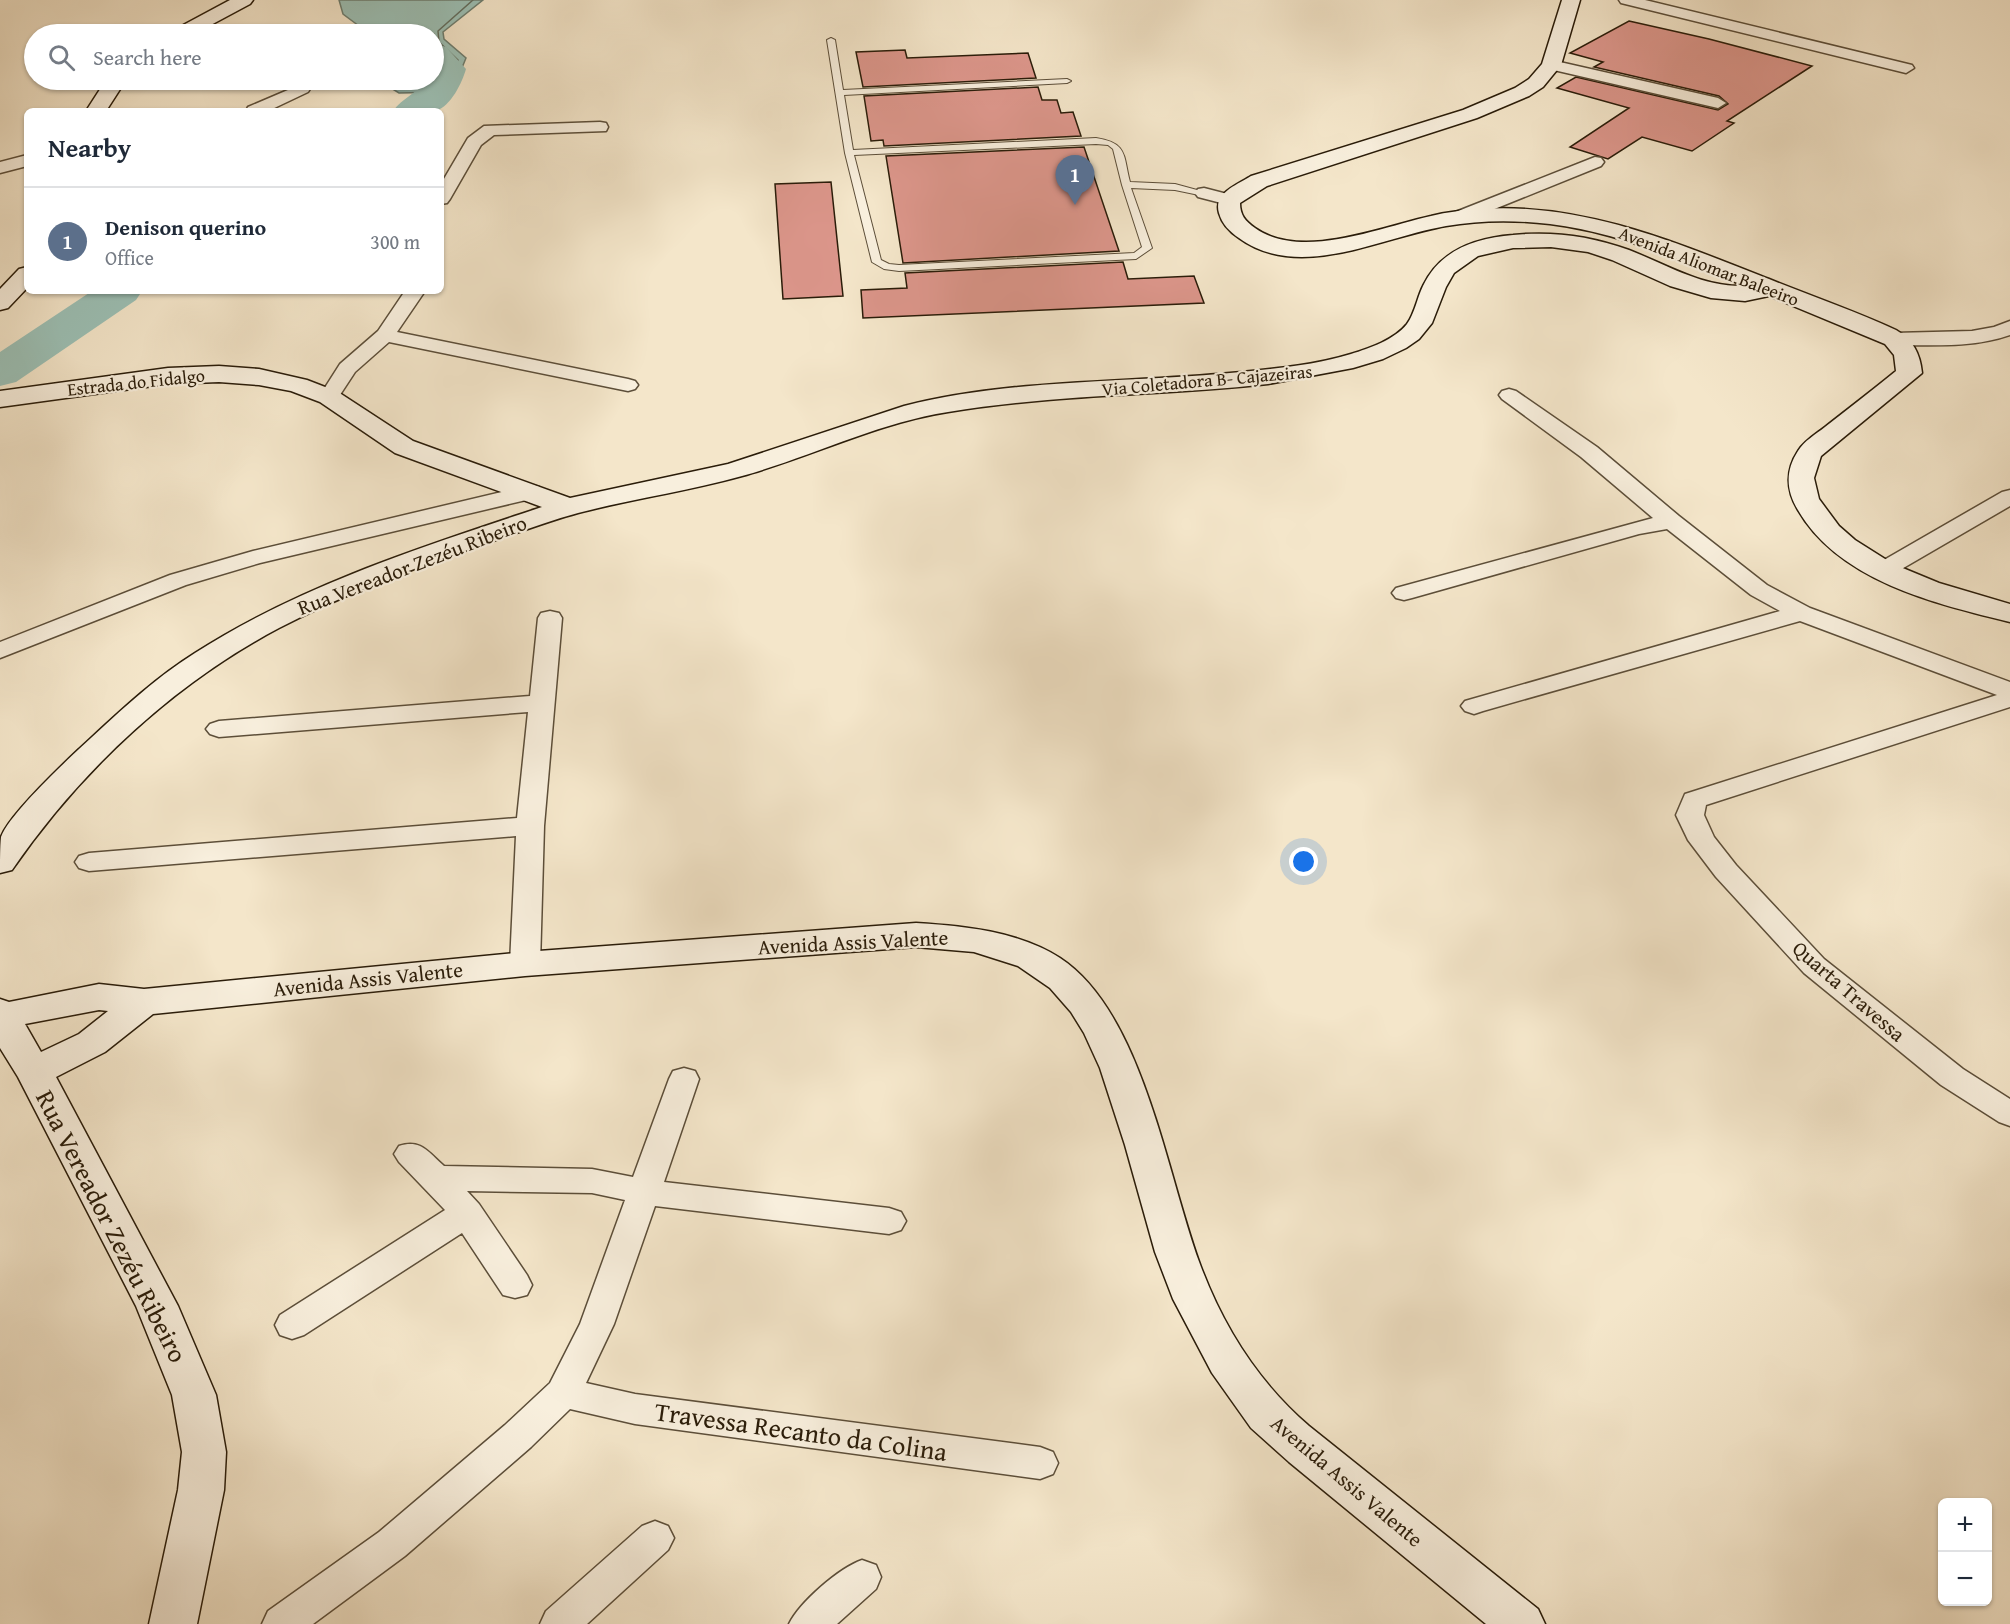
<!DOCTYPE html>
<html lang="en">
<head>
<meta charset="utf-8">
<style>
  body { margin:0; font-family:"Gentium Book Plus",serif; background:#f2f2f3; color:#1f2937 }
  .controls { position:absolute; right:18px; bottom:18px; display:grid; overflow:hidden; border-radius:9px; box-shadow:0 2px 4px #0004 }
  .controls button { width:54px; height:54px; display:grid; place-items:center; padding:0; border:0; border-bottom:2px solid #e0e1e3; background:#fff; color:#1f2937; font:30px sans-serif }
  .you { position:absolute; left:1304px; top:862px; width:21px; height:21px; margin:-15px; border:4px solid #fff; border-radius:50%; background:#1a73e8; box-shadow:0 0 0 9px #1a73e833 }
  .badge { display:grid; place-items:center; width:39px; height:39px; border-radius:50%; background:#d93025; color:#fff; font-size:20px; font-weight:700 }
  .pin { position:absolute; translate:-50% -50px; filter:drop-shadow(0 2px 3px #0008) }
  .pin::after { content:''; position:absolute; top:32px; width:21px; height:18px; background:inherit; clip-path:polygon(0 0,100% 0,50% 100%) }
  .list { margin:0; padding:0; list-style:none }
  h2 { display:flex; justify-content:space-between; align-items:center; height:78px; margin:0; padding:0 24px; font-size:26px }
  h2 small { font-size:20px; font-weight:400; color:#747a83 }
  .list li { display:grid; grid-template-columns:39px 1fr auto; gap:18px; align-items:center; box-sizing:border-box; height:108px; padding:0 24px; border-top:2px solid #e0e1e3 }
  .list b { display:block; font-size:22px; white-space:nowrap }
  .list p { margin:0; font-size:20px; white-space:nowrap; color:#747a83 }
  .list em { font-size:20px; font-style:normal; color:#747a83 }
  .icon { flex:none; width:33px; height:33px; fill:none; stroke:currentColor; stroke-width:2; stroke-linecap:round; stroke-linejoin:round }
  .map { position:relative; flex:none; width:2010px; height:1624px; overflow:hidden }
  .search { position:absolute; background:#fff; box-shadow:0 2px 4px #0004; left:24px; top:24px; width:420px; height:66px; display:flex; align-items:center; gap:15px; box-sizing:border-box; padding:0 21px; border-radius:33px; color:#747a83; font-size:22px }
  .panel { position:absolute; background:#fff; box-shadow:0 2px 4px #0004; left:24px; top:108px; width:420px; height:186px; border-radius:9px }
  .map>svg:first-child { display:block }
  .water { fill:#9cc0b5; stroke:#6e7e70; stroke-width:1.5 }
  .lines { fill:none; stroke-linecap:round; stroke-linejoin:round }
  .shore { stroke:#636e5f; stroke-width:1.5 }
  .river { fill:#9cc0b5; fill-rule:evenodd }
  .building { fill:#dc968b; stroke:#2a1c09; stroke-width:1.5 }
  .lane-casing { stroke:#5c4e39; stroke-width:2 }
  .street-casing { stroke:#5c4e39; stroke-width:3 }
  .secondary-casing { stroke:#2a1c09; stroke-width:3 }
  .lane { fill:#f8efdd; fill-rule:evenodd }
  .street { fill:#f8efdd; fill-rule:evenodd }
  .secondary { fill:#f8efdd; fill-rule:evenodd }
  .labels { text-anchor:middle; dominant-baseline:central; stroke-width:4.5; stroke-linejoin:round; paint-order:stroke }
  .far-street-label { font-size:18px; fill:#2a1c09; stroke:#f8efdd }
  .street-label { font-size:21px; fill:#2a1c09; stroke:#f8efdd }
  .near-street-label { font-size:26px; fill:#2a1c09; stroke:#f8efdd }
</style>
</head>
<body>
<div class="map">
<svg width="2010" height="1624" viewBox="0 0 2010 1624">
  <rect width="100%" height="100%" fill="#f4e6ca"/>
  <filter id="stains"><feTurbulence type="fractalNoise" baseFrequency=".00333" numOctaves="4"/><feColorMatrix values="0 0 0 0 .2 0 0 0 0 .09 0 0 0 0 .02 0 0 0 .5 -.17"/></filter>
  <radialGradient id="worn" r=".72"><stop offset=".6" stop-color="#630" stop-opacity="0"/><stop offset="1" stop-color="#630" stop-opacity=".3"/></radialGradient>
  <!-- water -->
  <path class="water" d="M339,0H483L443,32L444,39L466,58L459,75L446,92L399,93L378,80H434V34H362L363,29L343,14Z"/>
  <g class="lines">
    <!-- shore -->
    <path class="shore" d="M389,80L401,87L444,85L454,72L458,60L439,42L438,31L473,0"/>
    <!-- river -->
    <path class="river" d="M434,43L446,47L466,69C462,83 451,106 436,111C426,114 403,111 393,111C402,98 418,93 426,80H434Z
      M92,291H142L136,300L16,382L0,386V352Z"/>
  </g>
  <!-- building -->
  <path class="building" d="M1629,21L1709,39L1812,66L1727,121L1734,123L1692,151L1642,137L1608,159L1570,147L1629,108L1557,88L1576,77L1718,110L1728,104L1719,96L1594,67L1603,62L1570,53Z
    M905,50L907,58L1028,53L1036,78L863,87L856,52Z
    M1038,87L1042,100H1057L1061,113L1073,112L1081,136L884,146L883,140L871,141L864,96Z
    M1084,147L1119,251L903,263L886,156Z
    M831,182L843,296L783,299L775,184Z
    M1123,262L1128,279L1194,276L1204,303L863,318L861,290L907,288L905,273Z"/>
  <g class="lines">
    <defs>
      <path id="lane" d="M831,38L835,40L843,90L1067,79L1071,81L1067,83L844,95L853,150L1096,138C1128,143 1123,155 1130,182L1175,184L1208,193L1204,196L1175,190L1131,188L1152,248L1136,259L899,271L884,269L872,262L845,153L827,40ZM1096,144L1108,145L1113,149L1122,185L1142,247L1134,253L899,265L889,264L881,260L854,155Z"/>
      <path id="street" d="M1619,0H1645L1912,65L1914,68L1906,73L1621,3Z
        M311,29L319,34H299L302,31Z
        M1551,60L1718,98L1726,103L1718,108L1545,68L1543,65L1545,62Z
        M302,84L308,86L310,89L308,92L268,111H246L248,107Z
        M600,122L606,123L608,127L606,131L494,135L481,145L450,199L447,203L441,204V184L468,138L484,126Z
        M27,155V166L0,173V162Z
        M1595,157L1601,158L1604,162L1601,166L1460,223H1448L1445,219L1448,215Z
        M1204,188L1235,196L1238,200L1235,204L1229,205L1198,197L1195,193L1198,189Z
        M405,291H425L397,332L628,379L635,381L638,385L635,389L628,391L389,342L355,372L336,401L329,403L322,401L319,397L340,364L378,331Z
        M2010,321V335C1974,348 1932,345 1894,345L1887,343L1884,339L1887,335L1894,333L1972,331L1994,327Z
        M1509,389L1516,391L1597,447L1679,516L1767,585L1810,608L2010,682V707L1706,805L1704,815L1714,837L1736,865L1824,959L1963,1069L2010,1099V1126L1999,1122L1941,1085L1804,973L1716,877L1688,840L1676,815L1685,794L1997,695L1800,621L1483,711L1474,714L1465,711L1461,706L1465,701L1780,611L1751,595L1667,529L1639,534L1412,598L1404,600L1396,598L1392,593L1396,588L1653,518L1581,457L1502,399L1499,395L1502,391Z
        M531,485L539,487L542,492L539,497L260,563L186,585L0,658V642L170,575L253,551Z
        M2010,490V506L1893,574L1885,576L1877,574L1873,569L1877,564L2002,492Z
        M550,611L559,613L562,618L544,826L540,964L535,971L525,974L515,971L510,964L516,836L89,871L79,868L75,862L79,856L89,853L517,818L528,712L219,737L210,734L206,729L210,724L219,721L530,696L538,618L541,613Z
        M684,1068L695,1071L699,1079L664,1182L889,1208L901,1212L906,1221L901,1230L889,1234L655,1206L614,1324L586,1383L635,1394L1040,1447L1053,1452L1058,1463L1053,1474L1040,1479L635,1424L570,1409L531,1447L405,1556L313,1624H262L268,1611L379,1532L505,1425L550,1383L580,1324L625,1200L592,1193L467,1191L479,1204L527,1275L532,1285L527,1295L515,1298L503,1295L462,1233L304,1335L292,1339L280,1335L275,1325L280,1315L445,1210L399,1162L394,1154L399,1146C421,1139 428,1152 444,1166L592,1169L633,1177L669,1079L673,1071Z
        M655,1521L668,1526L674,1538L668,1550L587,1624H540L546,1611L642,1526Z
        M862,1560L876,1565L881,1577L876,1589L837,1624H789C800,1602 839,1568 862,1560Z"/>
      <path id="secondary" d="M230,0H253L250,4L194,34H172L174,30Z
        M1562,0H1580L1561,65L1543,87L1529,96L1477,118L1267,186L1240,203C1240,215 1245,221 1255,228C1301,261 1381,227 1431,216C1447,212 1464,210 1480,209C1582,202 1677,243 1769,279C1811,296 1855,311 1896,330C1913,340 1920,353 1922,373L1821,456L1814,478L1819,499L1839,526L1855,540L1893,564L1939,583L2010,604V622C1936,604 1839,581 1798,510C1786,490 1785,471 1798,451C1804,441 1816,434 1825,427C1849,408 1873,390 1896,371L1894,355L1885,344L1769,296L1745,301L1711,298L1670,286L1612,260L1588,252L1551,247L1513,248L1478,256L1454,273L1446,287L1432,323L1419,339L1406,348L1383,359L1353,368L1268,384C1162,396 1054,394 948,412C877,423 811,457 742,476C688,491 632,499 578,513C545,522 512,535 479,546C411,569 342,595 279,628C173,684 80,771 12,870L0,873C0,863 0,846 1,837C9,815 61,766 79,749C116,715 152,680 195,653C301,585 422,547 542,507L395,453L320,402L291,391L259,385L219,382L168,384L0,407V391L168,368L219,366L259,369L307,380L338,392L413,441L570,498L728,464L904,406C1009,379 1122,383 1230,373C1270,369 1312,366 1351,354C1370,348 1394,340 1407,324C1415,313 1417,298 1423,286C1440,250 1475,238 1513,235C1552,231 1591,236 1629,250C1668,265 1701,287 1745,286C1682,261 1618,232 1550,224C1516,220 1480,220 1446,226C1382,237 1299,282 1239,238C1230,232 1222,224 1219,213C1213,193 1237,185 1251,176L1463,110L1515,88L1529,79L1542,64Z
        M106,80H126L106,111H86Z
        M27,267V288L8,308L0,310V289L19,269Z
        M916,923C964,926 1018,931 1060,958C1144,1013 1167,1178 1201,1267C1224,1328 1260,1384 1309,1426L1538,1609L1545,1624H1486L1289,1462L1251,1428L1212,1373L1173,1299L1155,1252L1125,1145L1100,1068L1084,1033L1071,1012L1050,988L1018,966L974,952L916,947L525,976L153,1014L105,1052L56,1077L178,1306L216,1395L226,1452L224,1490L197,1624H149L178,1490L182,1452L172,1395L136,1306L18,1077L0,1048V999L9,1002L99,984L144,989L525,952ZM99,1010L108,1011L79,1034L41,1052L25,1024Z"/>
    </defs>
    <!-- lane casing -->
    <use href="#lane" class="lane-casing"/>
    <!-- street casing -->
    <use href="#street" class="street-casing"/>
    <!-- secondary casing -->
    <use href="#secondary" class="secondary-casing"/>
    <!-- lane -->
    <use href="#lane" class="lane"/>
    <!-- street -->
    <use href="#street" class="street"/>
    <!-- secondary -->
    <use href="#secondary" class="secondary"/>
  </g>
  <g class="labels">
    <!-- far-street labels -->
    <g class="far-street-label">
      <text transform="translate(1709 266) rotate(21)">Avenida Aliomar Baleeiro</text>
      <text transform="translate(1207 380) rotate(-5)">Via Coletadora B- Cajazeiras</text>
      <text transform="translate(136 382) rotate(-6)">Estrada do Fidalgo</text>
    </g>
    <!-- street labels -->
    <g class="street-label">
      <text transform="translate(412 565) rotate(-21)">Rua Vereador Zezéu Ribeiro</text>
      <text transform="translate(853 942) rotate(-3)">Avenida Assis Valente</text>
      <text transform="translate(368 979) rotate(-6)">Avenida Assis Valente</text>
      <text transform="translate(1849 991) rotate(41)">Quarta Travessa</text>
      <text transform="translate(1347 1481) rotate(40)">Avenida Assis Valente</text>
    </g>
    <!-- near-street labels -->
    <g class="near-street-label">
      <text transform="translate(112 1226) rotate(63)">Rua Vereador Zezéu Ribeiro</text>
      <text transform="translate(801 1431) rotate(8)">Travessa Recanto da Colina</text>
    </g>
  </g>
  <rect width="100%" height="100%" filter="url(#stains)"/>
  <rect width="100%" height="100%" fill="url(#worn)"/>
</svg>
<div class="controls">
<button>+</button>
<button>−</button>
</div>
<div class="you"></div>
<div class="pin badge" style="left:1075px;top:205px;background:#5c6f8a">1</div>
<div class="search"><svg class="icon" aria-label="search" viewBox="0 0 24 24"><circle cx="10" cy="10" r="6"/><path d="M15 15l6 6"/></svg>Search here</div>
<section class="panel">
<h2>Nearby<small></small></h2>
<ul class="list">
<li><span class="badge" style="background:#5c6f8a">1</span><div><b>Denison querino</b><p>Office</p></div><em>300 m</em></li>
</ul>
</section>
</div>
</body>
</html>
